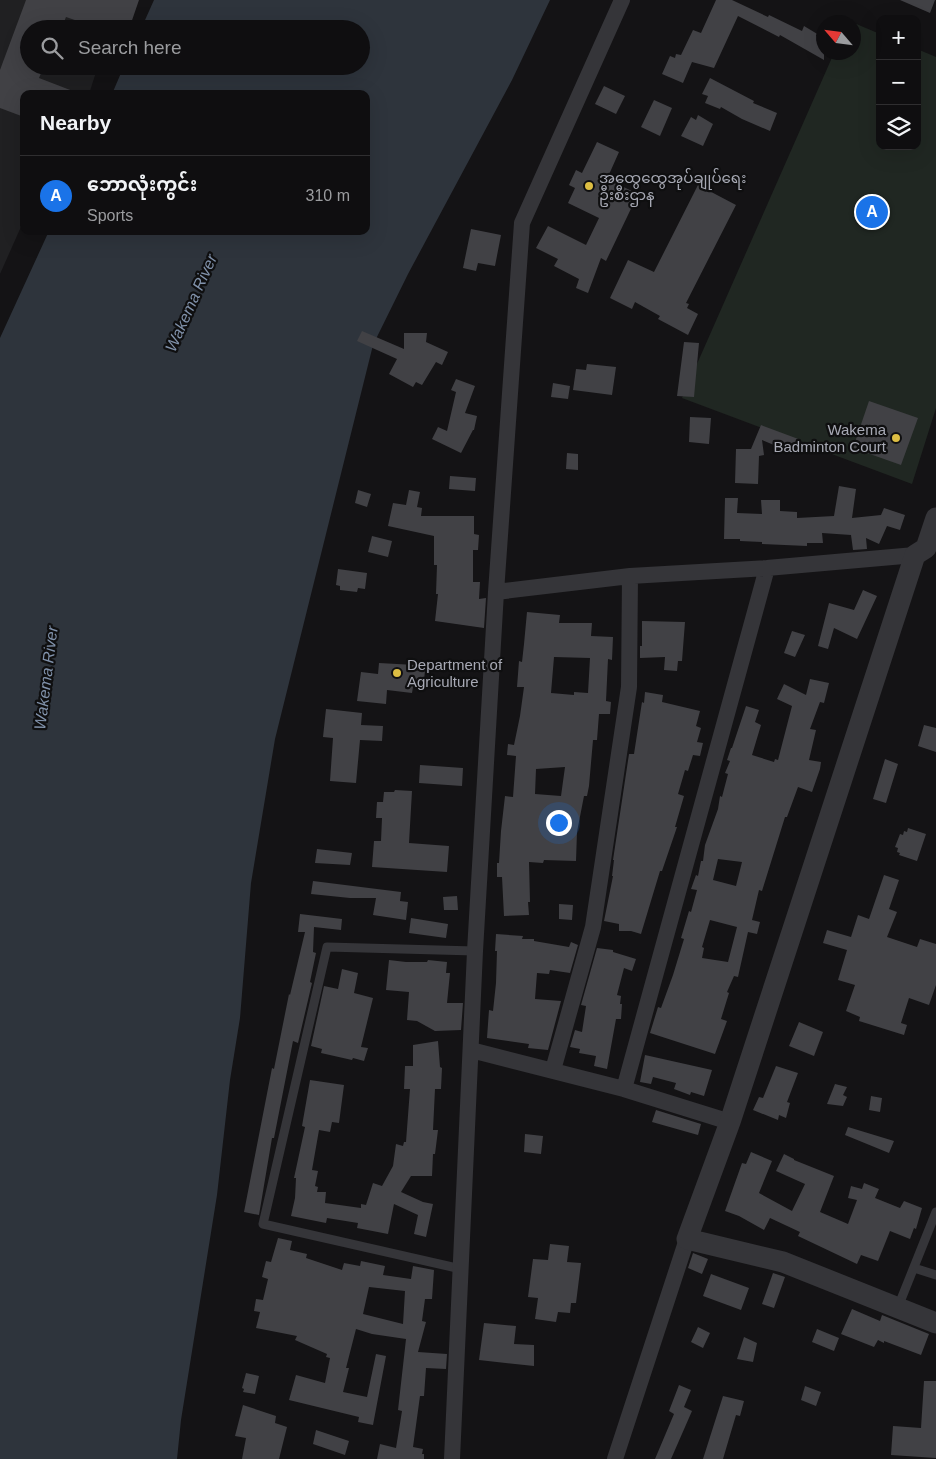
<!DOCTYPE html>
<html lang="en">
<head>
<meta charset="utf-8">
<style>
  body { margin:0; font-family:Helvetica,"Noto Sans Myanmar",sans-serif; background:#1d1c1e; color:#f1f3f6 }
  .controls { position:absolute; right:15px; top:15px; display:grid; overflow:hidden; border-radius:10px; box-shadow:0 5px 20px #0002 }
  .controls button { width:45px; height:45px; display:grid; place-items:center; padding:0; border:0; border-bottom:1px solid #2f2e30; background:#0f0e10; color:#f1f3f6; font:25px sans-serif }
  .compass { position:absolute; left:816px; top:15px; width:45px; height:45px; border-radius:50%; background:#0f0e10; box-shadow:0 5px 20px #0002; rotate:298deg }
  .you { position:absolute; left:558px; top:822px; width:18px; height:18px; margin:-12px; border:4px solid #fff; border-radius:50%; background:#1a73e8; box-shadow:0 0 0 8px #1a73e833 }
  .badge { display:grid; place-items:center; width:32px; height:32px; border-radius:50%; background:#1a73e8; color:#fff; font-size:16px; font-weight:700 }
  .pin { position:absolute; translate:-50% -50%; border:2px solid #fff; box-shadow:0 1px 5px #0006 }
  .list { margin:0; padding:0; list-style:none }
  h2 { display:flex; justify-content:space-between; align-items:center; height:65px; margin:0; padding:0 20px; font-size:21px }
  h2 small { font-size:16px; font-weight:400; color:#9b9c9f }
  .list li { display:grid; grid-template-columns:32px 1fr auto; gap:15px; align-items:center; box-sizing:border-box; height:80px; padding:0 20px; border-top:1px solid #2f2e30 }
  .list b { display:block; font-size:19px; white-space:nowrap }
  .list p { margin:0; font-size:16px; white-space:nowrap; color:#9b9c9f }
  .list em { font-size:16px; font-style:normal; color:#9b9c9f }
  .icon { flex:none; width:28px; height:28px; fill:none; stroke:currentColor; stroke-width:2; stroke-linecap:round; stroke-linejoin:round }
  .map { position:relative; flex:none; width:936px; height:1459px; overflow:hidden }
  .search { position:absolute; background:#0f0e10; box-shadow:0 5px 20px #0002; left:20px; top:20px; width:350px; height:55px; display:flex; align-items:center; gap:12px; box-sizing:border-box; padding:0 18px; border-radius:28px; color:#9b9c9f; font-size:19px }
  .panel { position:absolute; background:#0f0e10; box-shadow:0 5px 20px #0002; left:20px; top:90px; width:350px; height:145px; border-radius:10px }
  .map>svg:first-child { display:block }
  .built { fill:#202022 }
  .green { fill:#202722 }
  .water { fill:#2e343c }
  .building { fill:#414145; fill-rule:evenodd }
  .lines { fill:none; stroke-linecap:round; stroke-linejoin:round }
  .service { stroke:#353539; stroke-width:9 }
  .minor { stroke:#353539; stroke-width:16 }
  .tertiary { stroke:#353539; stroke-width:21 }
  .poi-dot { fill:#ddbe43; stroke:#0f0f10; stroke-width:2 }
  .labels { text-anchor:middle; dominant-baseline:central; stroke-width:4.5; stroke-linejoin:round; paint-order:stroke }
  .poi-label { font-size:15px; fill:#a7a9b4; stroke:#0f0f10; text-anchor:start }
  .water-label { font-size:16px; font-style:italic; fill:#8192ab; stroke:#0f0f10 }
</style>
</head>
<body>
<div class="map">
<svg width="936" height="1459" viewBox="0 0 936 1459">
  <rect width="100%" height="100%" fill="#141315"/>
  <!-- built -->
  <path class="built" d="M0,0H119L110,29H29V66H98L89,94H24V220L0,274Z"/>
  <!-- green -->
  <path class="green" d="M854,23L880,34V146H917V49L936,57V408L912,484L682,398L834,53L854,52Z"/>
  <!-- water -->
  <path class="water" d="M154,0H550L512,80L408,274L373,345L275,739L251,883L240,1018L230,1080L217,1195L181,1420L177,1459H0V338L49,231H366V94H112L124,66H361V29H141Z"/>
  <!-- building -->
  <path class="building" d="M26,0H139L129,29H101L66,17L64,22L60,21L58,29H29V66H44L39,78L78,93L24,94V117L0,108V70Z
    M716,0H732L768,17L769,15L802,31L804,26L824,38V60L780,35L779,37L738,16L714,68L692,62L683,83L662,74L670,56L675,58L676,54L681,55L693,30L701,33Z
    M900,0H935L930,13Z
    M710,78L754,101L753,103L777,113L770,131L742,119L721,107L720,109L705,103L708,96L702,94Z
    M604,86L625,96L616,114L595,104Z
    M654,100L672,108L660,136L641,127Z
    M698,115L713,124L703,146L681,136L691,117L696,120Z
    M597,142L619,152L607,179L638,194L606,261L601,258L588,293L576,288L579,279L554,266L558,259L536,248L548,226L586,245L599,218L568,203L575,188L569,185L576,170L582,173Z
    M698,185L736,205L686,303L689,304L687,308L698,314L688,335L658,319L660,316L635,302L632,309L610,298L628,260L654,272Z
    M471,229L501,235L495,266L478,263L476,271L463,268Z
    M362,331L404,349V333H427L426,342L448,352L442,365L436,362L422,385L416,382L413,387L389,374L397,359L357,341Z
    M684,342L699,343L694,397L677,396Z
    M587,364L616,367L612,395L573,390L576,369L586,370Z
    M456,379L475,386L465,413L477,416L474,430H473L461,453L432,439L438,427L447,431L456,392L451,390Z
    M553,383L570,386L568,399L551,397Z
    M869,401L918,418L901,465L853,448Z
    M690,417L711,418L709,444L689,442Z
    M761,425L801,440L795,454L762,440L764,455L759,456L758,484L735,483L736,449H751Z
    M567,453L578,454V470L566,469Z
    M450,476L476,478L475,491L449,489Z
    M839,486L856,489L852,518L881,515L884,508L905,515L900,530L887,526L879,544L866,538L867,549L853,550L851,535L822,533L823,543H807V546L762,544V542L740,541V539H724L725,498H738L737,513L762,514L761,500H780V511L797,512V518L834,516Z
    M358,490L371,494L367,507L355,503Z
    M409,490L420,492L417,507L422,508L421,516H474V534L479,535L478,550H473V582H480L479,599L486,598L484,628L435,621L438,594H436L437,565H434V536L388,526L393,503L406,505Z
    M372,536L392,541L388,557L368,552Z
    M338,569L367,573L365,589L358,588L357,592L340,590V586L336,585Z
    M863,590L877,596L857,639L834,628L828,649L818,646L829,603L854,610Z
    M527,612L560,615L559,623H592L591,636L613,637L612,660L608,659L606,701L611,702L610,714H599L597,740H593L589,786L587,796H584L577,832L576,861L544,860L543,863L529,862L530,902H528L529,915L504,916L502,877H497V863H499L501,831L505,796L513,797L516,756L507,755L508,744L514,745L520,716L524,687H517L519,661L522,662L524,644ZM554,657L590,658L588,693L574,692V695L551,693ZM565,767L561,796L535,794L536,769Z
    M642,621L685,622L682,661H678L677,671L664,670L665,657L640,658V646H642Z
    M792,631L805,635L795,657L784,653Z
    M379,663L415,665L414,670L425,671L423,688L413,687L412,693L387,690L386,704L357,701L361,672L378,674Z
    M810,679L829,683L824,703L820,702L810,729L816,730L809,760L821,762L820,769L812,792L798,787L787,817H785L762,891L759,890L752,920L760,922L757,934L748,932L738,977L734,976L727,992L729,993L721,1019L727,1021L715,1054L650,1033L658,1007L661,1008L673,975L684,939L681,938L689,911L691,912L697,890L691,889L696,875L698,876L701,861H703L705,845L718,809L720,796L722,797L728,774L725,773L730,761L727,760L731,748H732L746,706L759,710L755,722L761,725L752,755L774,762L775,759L778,760L792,706L777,699L784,684L806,695ZM718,859L742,862L736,886L713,880ZM710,920L737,927L728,962L702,958L704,948L702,947Z
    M645,692L663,695L662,702L700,711L696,726L701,728L697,742L703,743L700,756L693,755L688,771L685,770L678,794L684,796L675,827H677L662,871H660L641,934L631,931H619V924L604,921L613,876H612L614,860H613L629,754H634L642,702L644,703Z
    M326,709L362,713L361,725L383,726L382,741L360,740L356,783L330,781L333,738L323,737Z
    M924,725L936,728V752L918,746Z
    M885,759L898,764L886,803L873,799Z
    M420,765L463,768L462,786L419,783Z
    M395,790L412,791L409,843L449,846L447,872L372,867L374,841H381L382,818H376L377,802H383L384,792H394Z
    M908,828L926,834L917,861L899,855L900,853L897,852L898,848L895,847L900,834L903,835L904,831L907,832Z
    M317,849L352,853L350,865L315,863Z
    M884,875L899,880L889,909L897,912L887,937L917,947L920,939L936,944V985L929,1005L909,998L901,1023L907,1025L904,1035L859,1021L860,1017L846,1011L855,985L838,980L847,950L823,943L827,930L851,937L858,915L869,919Z
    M313,881L401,892L400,901L408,902L406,920L373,915L376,898H350L311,894Z
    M457,896L458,910H444L443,897Z
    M559,904L573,905L572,920L559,919Z
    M300,914L342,919L341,930L314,927L313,952L316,953L310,982L312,983L298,1043L293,1041L274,1138H272L259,1215L244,1212L272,1068L274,1069L289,994L290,995L305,932H298Z
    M411,918L448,924L446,938L409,933Z
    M496,934L523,936L522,939H534V941L569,947L571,942L578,945L570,973L550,970L549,974L537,973L535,999L561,1001L548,1050L528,1048L529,1044L487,1038L489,1010L493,1011L496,983L497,951H495Z
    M597,948L613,950V952L636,959L632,971L624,968L617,995L621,996L620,1004H622L621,1019H616L607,1069L594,1066L596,1056L579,1053L580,1049L570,1047L575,1030L582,1032L586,1006L581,1005Z
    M389,960L406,962H427L428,960L447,962L446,973H450L447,1003H463L461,1030L435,1031L417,1021L407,1020L409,992L386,990Z
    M342,969L358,973L354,993L373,998L361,1047L368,1048L364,1061L353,1058L352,1060L321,1053L322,1049L311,1046L324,986L338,989Z
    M799,1022L823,1032L814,1056L789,1046Z
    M438,1041L440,1067L442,1068L441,1089H435L433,1130H438L435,1154H433L432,1176H411L401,1192L423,1202L433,1204L426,1237L414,1234L418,1215L394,1204L388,1234L357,1228L358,1223L327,1218L326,1223L291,1216L295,1198L296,1178H294L305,1127L302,1126L310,1080L344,1085L339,1123L332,1122L330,1132L319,1130L312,1170L318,1171L315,1186L318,1187L317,1192H326L325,1203L361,1208V1204L366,1205L373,1183L382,1186L393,1166L396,1144L403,1146L404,1142H406L410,1089H404L405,1066H413V1045Z
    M645,1055L712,1070L704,1096L691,1092L690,1095L674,1089L676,1083L653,1077L651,1084L640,1082Z
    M776,1066L798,1073L787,1102L790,1103L786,1118L779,1115L778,1120L753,1110L759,1097L763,1098Z
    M835,1084L847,1087L843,1095L847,1097L843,1106L827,1104Z
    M871,1096L882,1098L880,1112L869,1110Z
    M656,1110L701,1124L698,1135L652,1122Z
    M848,1127L894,1141L889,1153L845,1135Z
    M525,1134L543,1136L541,1154L524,1152Z
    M751,1152L772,1161L759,1193L792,1211L805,1184L776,1171L784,1154L794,1159V1160L834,1176L820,1212L848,1224L857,1200L848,1198L851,1186L862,1189L864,1183L879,1189L875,1198L900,1208L904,1201L922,1208L916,1229L914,1228L910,1239L890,1231L878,1261L861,1255L857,1264L798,1236L800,1232L770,1218L764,1230L739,1216L725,1211L742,1163L746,1164Z
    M278,1238L292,1241L290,1250L307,1254L306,1258L342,1270L344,1263L360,1266L361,1261L385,1266L383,1275L411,1279L413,1266L434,1270L432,1299H425L422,1321L426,1322L418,1352L447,1354L446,1369L426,1368L424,1396H420L413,1447L423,1449L422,1454H424V1459H377L380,1444L396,1448L402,1411L398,1410L406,1339L372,1334L356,1329L346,1368H349L343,1392L367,1397L376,1354L386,1356L373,1425L358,1422L359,1417L289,1400L296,1375L325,1383L330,1358L326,1357L327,1354L295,1340L297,1336L256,1328L260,1312L254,1311L256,1299L263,1300L268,1279L262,1277L266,1261L271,1262ZM369,1287L405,1291L403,1324L363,1314Z
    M550,1244L569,1246L567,1262L581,1263L576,1303H571L570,1313L558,1312L556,1322L535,1319L538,1298L528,1297L533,1259L548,1260Z
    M693,1253L708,1259L702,1274L688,1268Z
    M773,1273L785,1277L774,1308L762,1304Z
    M711,1274L749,1288L741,1310L703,1296Z
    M852,1309L880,1321L882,1315L929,1334L921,1355L884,1341V1343L878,1340L874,1347L841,1334Z
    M484,1323L516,1326L514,1344L534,1345V1366L479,1360Z
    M698,1327L710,1333L703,1348L691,1342Z
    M817,1329L839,1338L834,1351L812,1342Z
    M744,1337L757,1343L753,1362L737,1359Z
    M246,1373L259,1376L255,1394L243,1392L244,1389L242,1388Z
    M924,1381H936V1458L891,1455L893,1426L921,1428Z
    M679,1385L691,1390L684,1407L692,1411L671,1459H655L674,1414L669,1411Z
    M805,1386L821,1392L816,1406L801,1400Z
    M723,1396L744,1401L740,1416L736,1415L723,1459H703Z
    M243,1405L276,1416L275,1423L287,1427L279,1459H242L246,1438L235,1436Z
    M316,1430L349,1441L345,1455L313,1444Z"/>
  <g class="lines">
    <!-- service -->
    <path class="service" d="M914,1268L936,1275
      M461,1269L263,1224L327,947L475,951
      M898,1307L936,1212"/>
    <!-- minor -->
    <path class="minor" d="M496,592L630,576L767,568L915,555
      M471,1050L624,1089L730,1122
      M553,1070L593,927L629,687L630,576
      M624,1089L767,568
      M452,1459L475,951L496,592L522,223L622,0
      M615,1459L687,1239"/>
    <!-- tertiary -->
    <path class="tertiary" d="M936,518L926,548L915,555L730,1122L687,1239L783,1262L936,1323"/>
  </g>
  <!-- markers -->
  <g class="poi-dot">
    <circle cx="589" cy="186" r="5"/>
    <circle cx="896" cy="438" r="5"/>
    <circle cx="397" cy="673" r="5"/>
  </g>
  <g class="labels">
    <!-- poi labels -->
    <g class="poi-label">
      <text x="599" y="177">အထွေထွေအုပ်ချုပ်ရေး<tspan x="599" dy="17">ဦးစီးဌာန</tspan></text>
      <text x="886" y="429" text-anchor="end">Wakema<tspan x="886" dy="17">Badminton Court</tspan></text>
      <text x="407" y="664">Department of<tspan x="407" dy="17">Agriculture</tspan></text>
    </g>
    <!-- water labels -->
    <g class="water-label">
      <text transform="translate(191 303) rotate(-66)">Wakema River</text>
      <text transform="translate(46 678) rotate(-83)">Wakema River</text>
    </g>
  </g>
</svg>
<div class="controls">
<button>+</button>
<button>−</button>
<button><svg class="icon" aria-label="layers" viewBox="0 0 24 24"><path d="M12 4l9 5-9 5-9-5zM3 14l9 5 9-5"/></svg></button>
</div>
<svg class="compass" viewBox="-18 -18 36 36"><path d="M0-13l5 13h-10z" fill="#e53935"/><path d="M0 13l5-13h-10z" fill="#9b9c9f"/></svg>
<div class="you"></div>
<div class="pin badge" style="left:872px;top:212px">A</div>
<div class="search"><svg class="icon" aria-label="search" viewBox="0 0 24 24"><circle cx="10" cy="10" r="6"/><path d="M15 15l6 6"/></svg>Search here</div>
<section class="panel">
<h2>Nearby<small></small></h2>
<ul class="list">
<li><span class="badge">A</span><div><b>ဘောလုံးကွင်း</b><p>Sports</p></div><em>310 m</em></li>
</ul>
</section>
</div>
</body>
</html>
